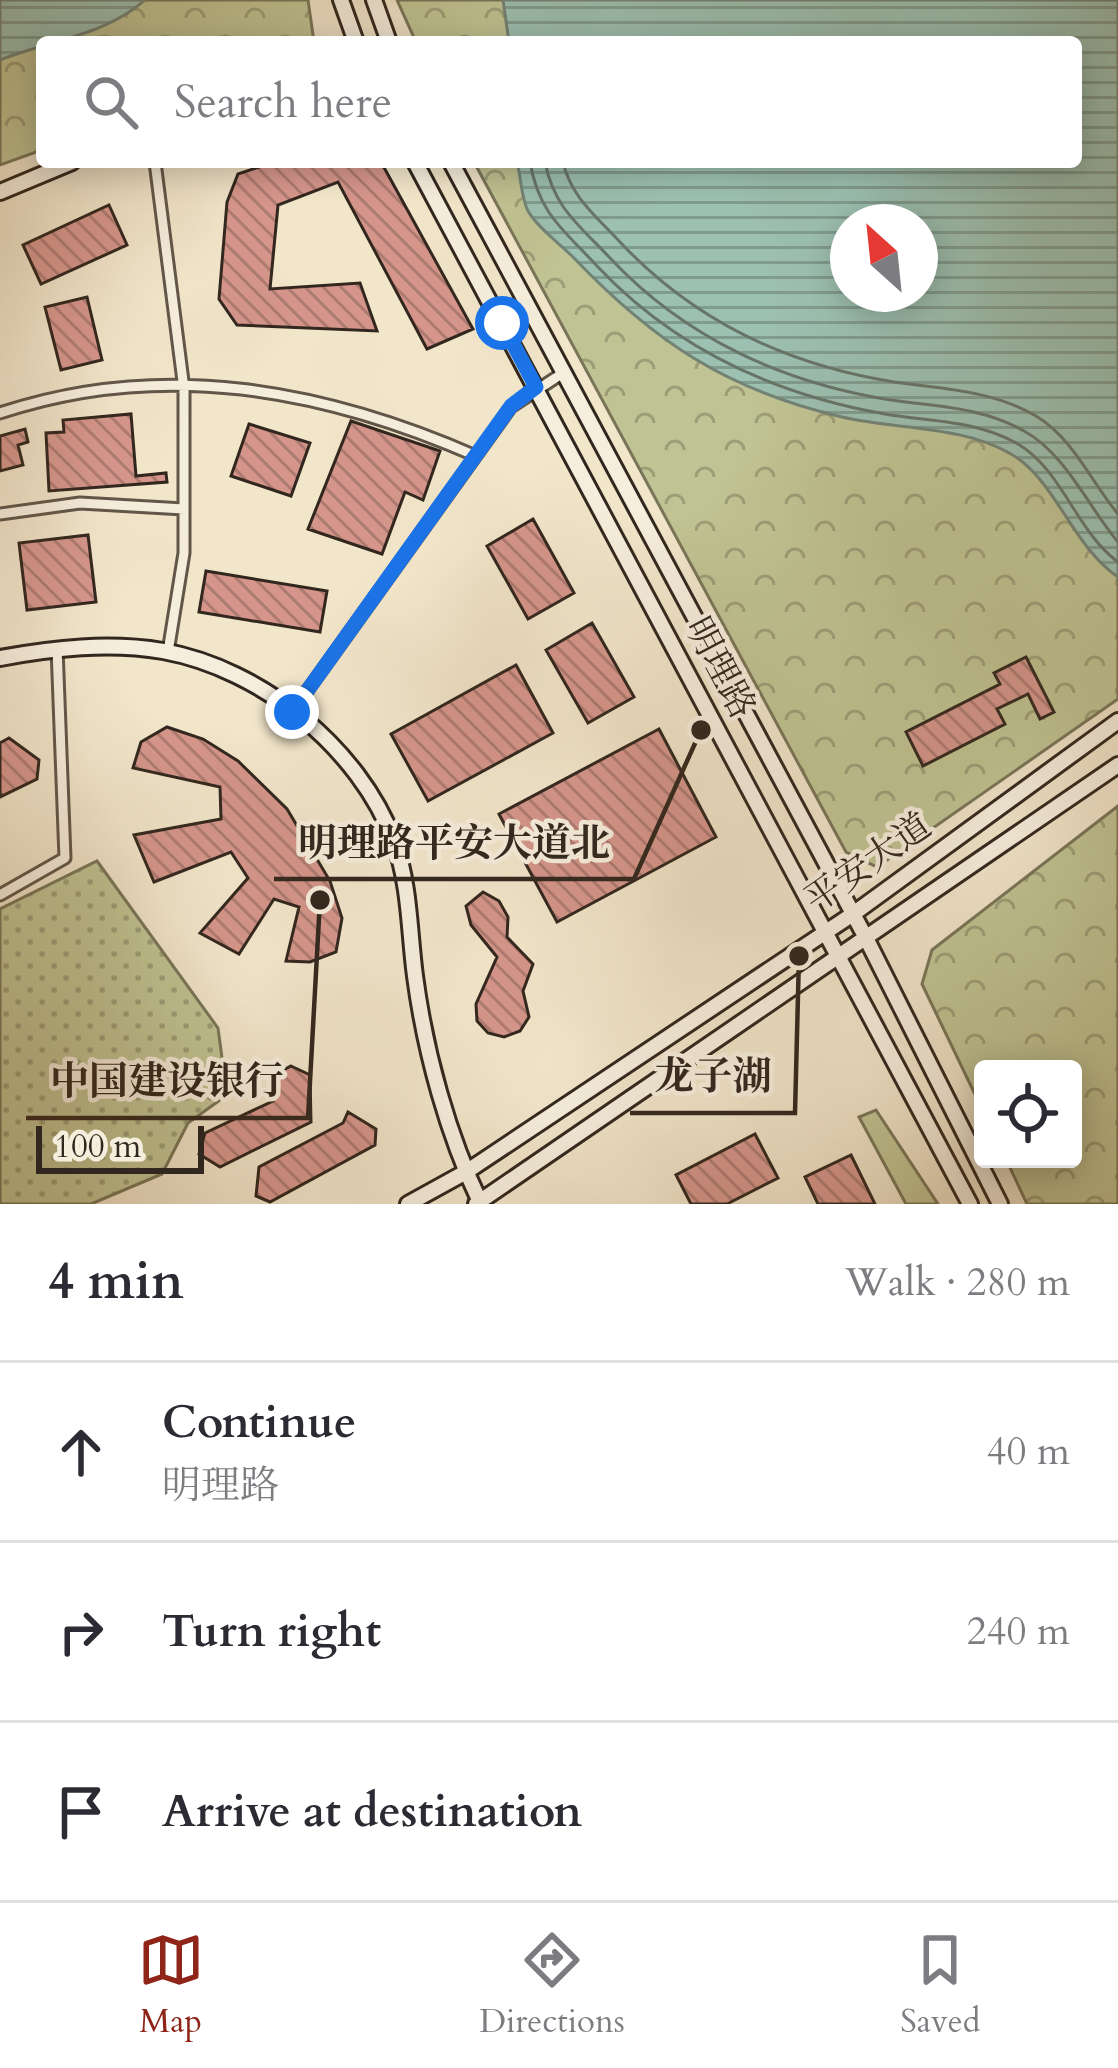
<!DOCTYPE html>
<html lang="en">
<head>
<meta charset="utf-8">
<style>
  body { margin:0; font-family:Cardo,"Noto Serif SC",serif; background:#f2f2f3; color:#2b2b33 }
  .controls { position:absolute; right:36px; bottom:36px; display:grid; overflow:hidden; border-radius:12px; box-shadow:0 6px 30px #0003 }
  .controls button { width:108px; height:108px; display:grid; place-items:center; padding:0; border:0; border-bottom:3px solid #e1e1e2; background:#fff; color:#2b2b33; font:60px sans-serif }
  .compass { position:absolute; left:830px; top:204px; width:108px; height:108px; border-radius:50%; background:#fff; box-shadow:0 6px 30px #0003; rotate:333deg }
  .scale { position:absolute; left:36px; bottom:30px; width:168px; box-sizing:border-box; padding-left:12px; border:6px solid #32271e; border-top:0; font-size:33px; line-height:42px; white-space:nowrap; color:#32271e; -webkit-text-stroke:9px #f6eedd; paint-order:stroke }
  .stop { position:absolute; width:36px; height:36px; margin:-27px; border:9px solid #1a73e8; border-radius:50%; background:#fff }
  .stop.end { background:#1a73e8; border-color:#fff; box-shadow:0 3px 12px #0008 }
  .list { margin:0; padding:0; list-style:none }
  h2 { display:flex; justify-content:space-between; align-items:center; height:156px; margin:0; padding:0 48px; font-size:51px }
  h2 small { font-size:39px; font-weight:400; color:#7c7c81 }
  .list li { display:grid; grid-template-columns:78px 1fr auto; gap:36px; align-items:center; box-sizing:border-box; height:180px; padding:0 48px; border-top:3px solid #e1e1e2 }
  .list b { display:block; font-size:45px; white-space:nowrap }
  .list p { margin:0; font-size:39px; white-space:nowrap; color:#7c7c81 }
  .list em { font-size:39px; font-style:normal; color:#7c7c81 }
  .icon { flex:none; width:66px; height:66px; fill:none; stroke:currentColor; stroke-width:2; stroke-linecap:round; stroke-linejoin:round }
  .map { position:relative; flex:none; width:1118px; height:1204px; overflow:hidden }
  .search { position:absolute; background:#fff; box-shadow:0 6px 30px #0003; left:36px; right:36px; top:36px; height:132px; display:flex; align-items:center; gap:30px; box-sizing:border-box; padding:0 42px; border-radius:12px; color:#7c7c81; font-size:45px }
  .sheet { height:696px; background:#fff }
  nav { display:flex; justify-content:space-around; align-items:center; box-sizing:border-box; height:168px; border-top:3px solid #e1e1e2; background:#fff; font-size:33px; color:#7c7c81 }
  nav a { display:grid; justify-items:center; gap:6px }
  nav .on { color:#8f2418 }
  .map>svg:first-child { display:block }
  .grass { fill:url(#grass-dots); stroke:#797558; stroke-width:3 }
  .forest { fill:url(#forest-crowns); stroke:#797558; stroke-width:3; fill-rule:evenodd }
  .garden { fill:#c0c393; stroke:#797558; stroke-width:3 }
  .water { fill:url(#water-rules); stroke:#728376; stroke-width:3; fill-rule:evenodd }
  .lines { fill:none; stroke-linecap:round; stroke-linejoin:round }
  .shore { stroke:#677468; stroke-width:3 }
  .building { fill:url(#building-back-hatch); stroke:#32271e; stroke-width:3 }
  .street-casing { stroke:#625649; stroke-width:15 }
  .secondary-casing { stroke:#32271e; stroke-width:20 }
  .street { stroke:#f6eedd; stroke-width:9 }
  .secondary { stroke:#f6eedd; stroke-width:14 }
  .route { stroke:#1a73e8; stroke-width:15 }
  .labels { text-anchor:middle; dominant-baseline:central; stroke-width:9; stroke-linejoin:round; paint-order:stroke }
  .street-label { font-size:36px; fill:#32271e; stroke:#f6eedd }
  .leader { fill:none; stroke:#32271e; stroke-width:4.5 }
  .callout-dot { fill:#32271e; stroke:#f6eedd; stroke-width:4.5 }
  .callout-label { font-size:39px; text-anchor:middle; font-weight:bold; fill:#32271e; stroke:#f6eedd; stroke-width:9; stroke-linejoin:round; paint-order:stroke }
</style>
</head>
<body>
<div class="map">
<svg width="1118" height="1204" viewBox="0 0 1118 1204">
  <defs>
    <pattern id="grass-dots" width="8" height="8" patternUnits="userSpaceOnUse" patternTransform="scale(3)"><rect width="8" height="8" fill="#c0c393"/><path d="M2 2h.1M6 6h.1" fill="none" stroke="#9d9e77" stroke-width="1.8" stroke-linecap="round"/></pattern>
    <pattern id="forest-crowns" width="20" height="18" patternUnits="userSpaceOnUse" patternTransform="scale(3)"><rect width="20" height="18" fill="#c0c393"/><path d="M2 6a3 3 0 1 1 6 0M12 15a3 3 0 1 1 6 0" fill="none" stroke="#9d9e77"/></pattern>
    <pattern id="water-rules" width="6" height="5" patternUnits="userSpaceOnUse" patternTransform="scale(3)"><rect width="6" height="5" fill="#9cc0b1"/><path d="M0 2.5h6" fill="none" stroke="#809c8f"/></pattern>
    <pattern id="building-back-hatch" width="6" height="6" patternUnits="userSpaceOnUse" patternTransform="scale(3)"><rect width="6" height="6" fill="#d5958b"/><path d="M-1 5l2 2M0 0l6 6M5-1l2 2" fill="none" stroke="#ad7a71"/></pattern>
  </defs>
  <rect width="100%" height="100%" fill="#f1e5ca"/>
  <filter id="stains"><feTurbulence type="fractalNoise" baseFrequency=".00167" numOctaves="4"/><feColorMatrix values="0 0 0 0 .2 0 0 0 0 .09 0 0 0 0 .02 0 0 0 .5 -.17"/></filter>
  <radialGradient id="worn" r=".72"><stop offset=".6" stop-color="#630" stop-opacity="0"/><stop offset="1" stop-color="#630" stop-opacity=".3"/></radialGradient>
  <!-- grass -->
  <path class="grass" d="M97,861L218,1028L227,1095L188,1123L162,1174L91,1204H0V909Z"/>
  <!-- forest -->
  <path class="forest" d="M0,0H308L314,42H42V150L0,165Z
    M397,0H1118V699L877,867L846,852L474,162H1076V42H416ZM848,222H920V294H848Z
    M1118,806V1204H1027L1006,1159H1073V1069H983V1111L922,984L932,950Z"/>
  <!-- garden -->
  <path class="garden" d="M876,1110L938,1204H906L859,1117Z"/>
  <!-- water -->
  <path class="water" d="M0,0H145C105,36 47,41 0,60Z
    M503,0H1118V577C1072,546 1056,480 1011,454C961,425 898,430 842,417C727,390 654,342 573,257C559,243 538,228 528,211C522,200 521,180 518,167V162H1076V42H509ZM920,222V294H848V222Z"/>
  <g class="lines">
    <!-- shore -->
    <path class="shore" d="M530,162C539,214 563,229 597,266C675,349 773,394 885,414C931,422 977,420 1018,444C1063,471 1076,531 1118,562
      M545,162C554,208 579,225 610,258C685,338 783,383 891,400C938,407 982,407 1024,431C1065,453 1089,508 1118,542
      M563,162C571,197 596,216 620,242C694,321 787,365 894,382C943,389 991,390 1036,416C1074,439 1091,482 1118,514"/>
  </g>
  <!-- building -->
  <path class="building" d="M274,162H381L473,329L427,349L338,182L278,205L270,289L360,283L377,331L237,325L219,299L227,202L238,174Z
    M109,205L127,245L41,284L23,245Z
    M87,297L102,360L61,370L45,307Z
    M131,414L136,476L166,473L167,482L49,491L46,433L64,432L63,420Z
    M351,421L440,451L423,500L405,492L382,554L308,529Z
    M249,424L310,443L291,496L231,476Z
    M25,429L28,442L18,445L23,465L0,471V436Z
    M533,519L574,593L528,619L487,546Z
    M88,535L96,602L27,610L19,543Z
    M206,571L327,591L320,632L199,612Z
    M592,623L634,697L588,723L546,650Z
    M1026,657L1054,712L1040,719L1028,694L997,709L1005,724L923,766L906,732L1000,684L994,673Z
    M516,665L553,733L428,801L391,734Z
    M167,727L203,739L238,761L287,809L330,881L342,918L336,952L310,962L286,961L299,907L274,899L239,954L200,933L248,878L231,852L154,882L134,835L221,819L220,787L133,768L141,742Z
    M659,729L716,837L557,922L499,814Z
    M9,738L39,760L37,779L0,797V743Z
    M483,892L499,901L508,917L507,937L533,964L523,991L529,1017L520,1031L504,1037L488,1033L477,1021L476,1004L497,957L471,925L466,906Z
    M291,1066L310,1075L311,1122L220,1167L199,1154L205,1133L273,1101L276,1074Z
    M348,1112L376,1129L375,1145L270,1202L256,1196L259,1167L343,1123Z
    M755,1134L778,1178L727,1204H691L676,1175Z
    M851,1155L875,1204H818L805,1177Z"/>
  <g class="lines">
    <defs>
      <path id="street" d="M155,162L184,389V553L168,652
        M0,413C162,359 323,389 476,456
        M0,514L80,503L184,509
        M292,712L511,407L563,373
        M0,895L65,858L57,648"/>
      <path id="secondary" d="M341,0L356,42
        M374,0L389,42
        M415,162L970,1204
        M451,162L866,938L1000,1204
        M0,192L72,162
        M0,658C54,648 109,642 163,651C262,669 359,748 394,841C410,885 409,931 415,976C425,1052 448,1136 481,1204
        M408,1204L466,1172L853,914L1118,721
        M476,1204L1118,765"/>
    </defs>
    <!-- street casing -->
    <use href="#street" class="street-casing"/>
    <!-- secondary casing -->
    <use href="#secondary" class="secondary-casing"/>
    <!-- street -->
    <use href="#street" class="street"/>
    <!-- secondary -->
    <use href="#secondary" class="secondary"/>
  </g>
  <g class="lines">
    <!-- route -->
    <path class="route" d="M292,712L511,406L536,387L502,323"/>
  </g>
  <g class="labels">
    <!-- street labels -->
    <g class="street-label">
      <text transform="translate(720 668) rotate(62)">明理路</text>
      <text transform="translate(868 863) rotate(-35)">平安大道</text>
    </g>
  </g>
  <!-- callouts -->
  <path class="leader" d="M701 730L634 879H274M799 956L795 1113H630M320 900L308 1118H26"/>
  <g class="callout-dot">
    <circle cx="701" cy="730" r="12"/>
    <circle cx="799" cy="956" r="12"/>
    <circle cx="320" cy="900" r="12"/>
  </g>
  <g class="callout-label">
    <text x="454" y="856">明理路平安大道北</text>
    <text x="713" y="1089">龙子湖</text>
    <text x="167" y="1094">中国建设银行</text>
  </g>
  <rect width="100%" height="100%" filter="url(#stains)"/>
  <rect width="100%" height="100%" fill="url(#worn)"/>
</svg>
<div class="controls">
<button><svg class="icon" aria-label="locate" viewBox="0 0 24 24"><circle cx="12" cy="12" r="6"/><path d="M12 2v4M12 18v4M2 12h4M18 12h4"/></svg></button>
</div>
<svg class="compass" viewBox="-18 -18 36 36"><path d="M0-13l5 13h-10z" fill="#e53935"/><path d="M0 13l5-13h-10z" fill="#7c7c81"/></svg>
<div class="scale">100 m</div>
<div class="stop" style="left:502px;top:323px"></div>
<div class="stop end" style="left:292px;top:712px"></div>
<div class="search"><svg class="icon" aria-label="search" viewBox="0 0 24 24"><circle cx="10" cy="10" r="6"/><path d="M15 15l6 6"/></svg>Search here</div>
</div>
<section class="sheet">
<h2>4 min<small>Walk · 280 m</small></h2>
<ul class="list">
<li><svg class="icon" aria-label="ahead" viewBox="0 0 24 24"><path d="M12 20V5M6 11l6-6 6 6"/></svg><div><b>Continue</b><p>明理路</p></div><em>40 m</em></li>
<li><svg class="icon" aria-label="right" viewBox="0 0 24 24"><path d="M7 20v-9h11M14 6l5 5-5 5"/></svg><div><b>Turn right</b></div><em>240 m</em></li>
<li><svg class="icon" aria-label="arrive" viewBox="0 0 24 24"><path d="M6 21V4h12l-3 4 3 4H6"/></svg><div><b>Arrive at destination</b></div></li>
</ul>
</section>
<nav>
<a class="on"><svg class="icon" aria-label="map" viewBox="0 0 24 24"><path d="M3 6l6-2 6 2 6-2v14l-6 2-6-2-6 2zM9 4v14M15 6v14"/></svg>Map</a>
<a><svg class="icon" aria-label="directions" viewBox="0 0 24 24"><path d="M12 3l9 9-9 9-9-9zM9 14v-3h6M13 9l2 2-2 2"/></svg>Directions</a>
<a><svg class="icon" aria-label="saved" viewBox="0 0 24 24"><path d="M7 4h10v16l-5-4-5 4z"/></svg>Saved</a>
</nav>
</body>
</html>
